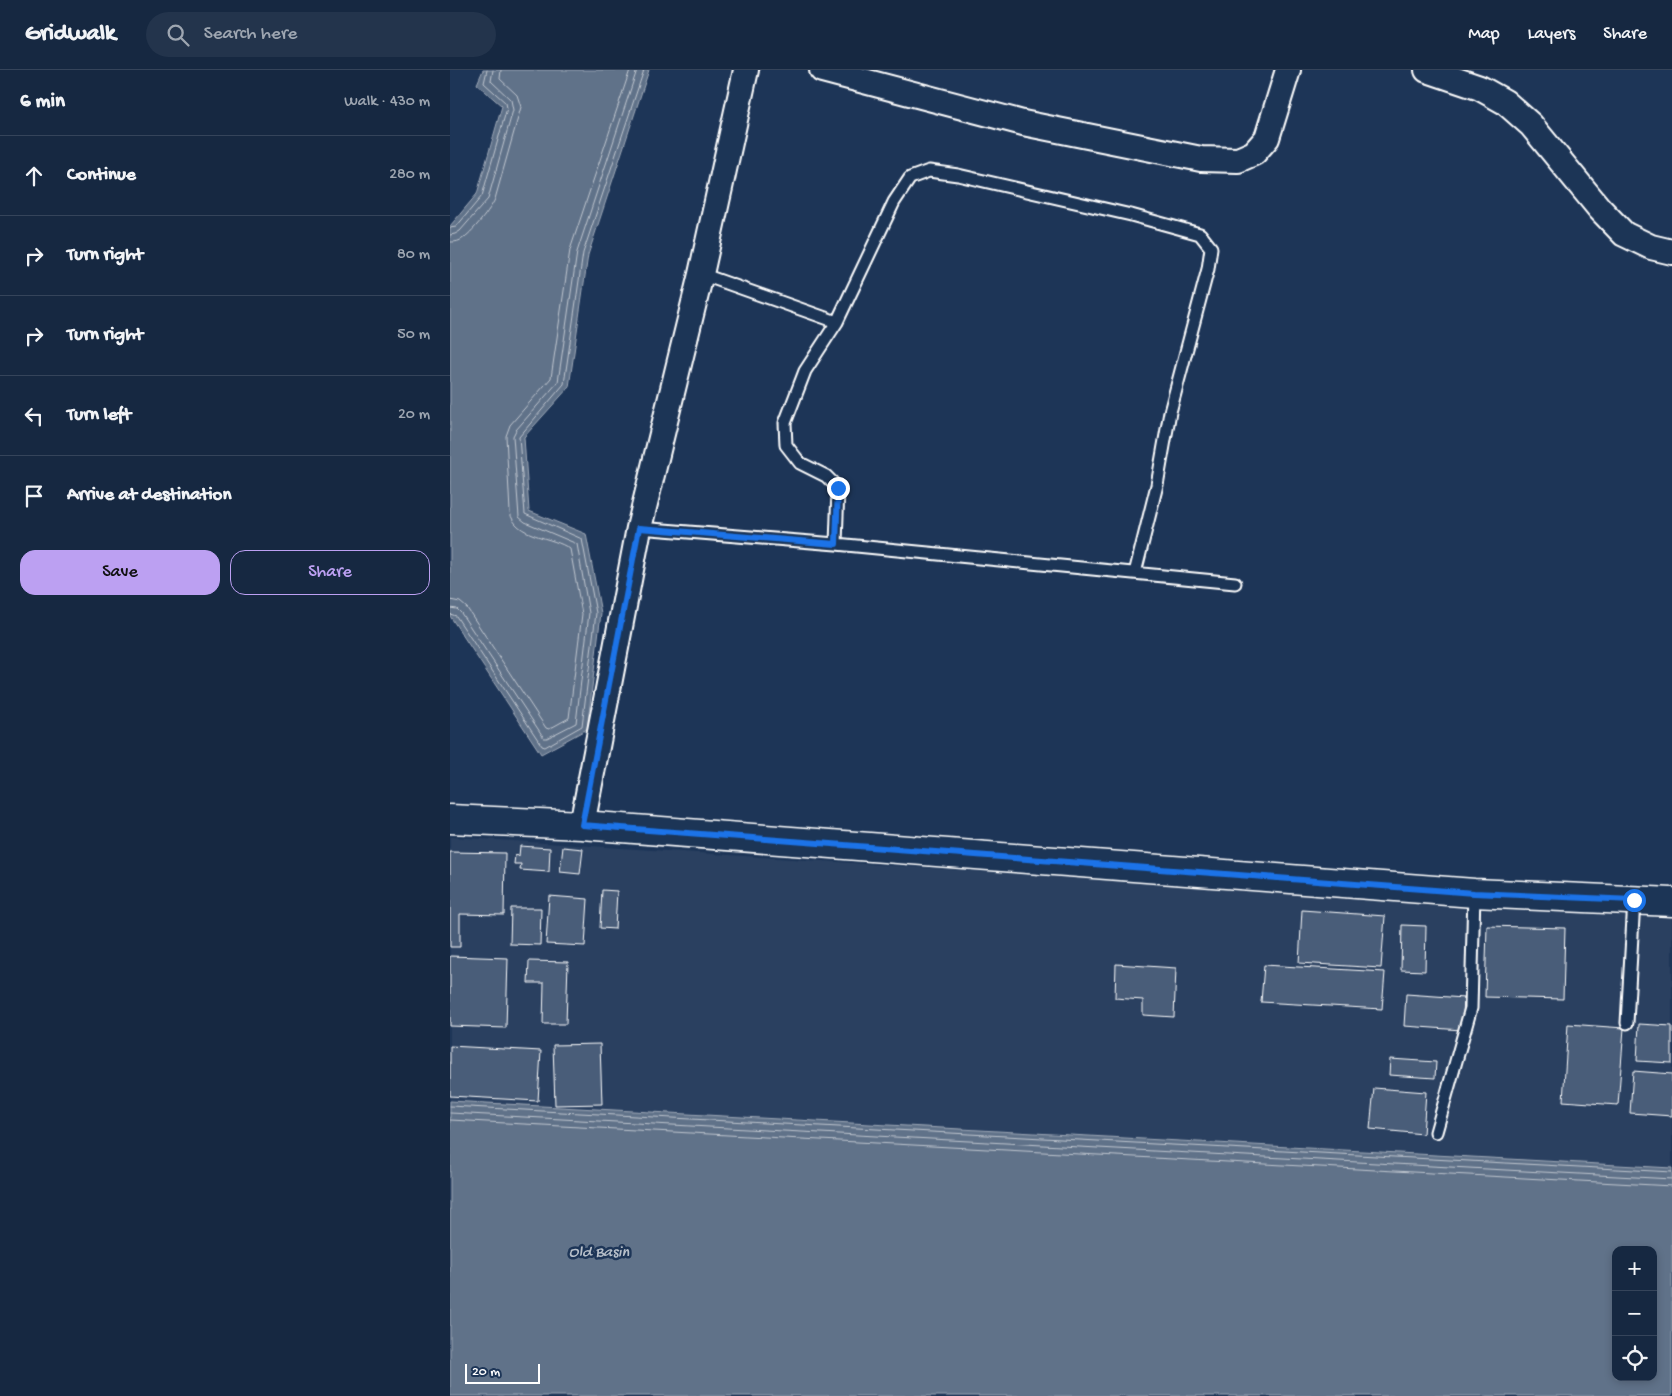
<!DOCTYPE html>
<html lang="en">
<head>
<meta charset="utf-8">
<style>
  body { margin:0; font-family:"Gochi Hand",sans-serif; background:#23344c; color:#f1f3f6 }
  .controls { position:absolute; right:15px; bottom:15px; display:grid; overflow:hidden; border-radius:10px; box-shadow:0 2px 8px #0003 }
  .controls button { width:45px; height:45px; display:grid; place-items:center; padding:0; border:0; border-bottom:1px solid #35445a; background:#162841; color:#f1f3f6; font:25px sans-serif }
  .scale { position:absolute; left:15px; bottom:12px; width:75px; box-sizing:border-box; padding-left:5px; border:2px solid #fff; border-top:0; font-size:14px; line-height:18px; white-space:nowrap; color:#fff; -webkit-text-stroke:4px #1d3557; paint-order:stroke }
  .stop { position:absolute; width:15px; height:15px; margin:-11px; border:4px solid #1a73e8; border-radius:50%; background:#fff }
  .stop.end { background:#1a73e8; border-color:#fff; box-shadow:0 1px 5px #0008 }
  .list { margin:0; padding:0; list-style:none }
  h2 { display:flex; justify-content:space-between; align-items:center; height:65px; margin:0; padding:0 20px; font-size:21px }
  h2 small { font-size:16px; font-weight:400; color:#9ea6b1 }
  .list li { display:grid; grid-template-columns:32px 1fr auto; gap:15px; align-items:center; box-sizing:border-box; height:80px; padding:0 20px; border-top:1px solid #35445a }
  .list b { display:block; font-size:19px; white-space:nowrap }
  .list em { font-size:16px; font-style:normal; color:#9ea6b1 }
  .actions { display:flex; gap:10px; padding:15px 20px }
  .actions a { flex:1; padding:11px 0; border:1px solid #bca0f2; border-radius:15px; text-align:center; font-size:18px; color:#bca0f2 }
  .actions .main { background:#bca0f2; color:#111 }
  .icon { flex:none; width:28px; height:28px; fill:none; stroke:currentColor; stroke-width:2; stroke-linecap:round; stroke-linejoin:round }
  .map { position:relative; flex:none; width:1222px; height:1326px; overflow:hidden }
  header { display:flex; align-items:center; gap:30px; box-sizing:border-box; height:70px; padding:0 25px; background:#162841; border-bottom:1px solid #35445a }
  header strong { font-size:24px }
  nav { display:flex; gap:28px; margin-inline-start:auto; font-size:18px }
  .search { width:350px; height:45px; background:#23344c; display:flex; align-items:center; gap:12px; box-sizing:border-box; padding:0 18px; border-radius:28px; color:#9ea6b1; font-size:19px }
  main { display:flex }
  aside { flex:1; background:#162841 }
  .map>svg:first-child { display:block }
  .built { fill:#2a4161; fill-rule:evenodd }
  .water { fill:#617289; stroke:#a0aab8; fill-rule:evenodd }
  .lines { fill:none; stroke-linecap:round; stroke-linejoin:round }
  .shore { stroke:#c0c7d0; stroke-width:1 }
  .building { fill:#4a5d79; stroke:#fff }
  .service-casing { stroke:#fff; stroke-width:15 }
  .minor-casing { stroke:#fff; stroke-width:28 }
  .tertiary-casing { stroke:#fff; stroke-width:31 }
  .service { stroke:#1d3557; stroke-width:11 }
  .minor { stroke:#1d3557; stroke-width:24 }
  .tertiary { stroke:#1d3557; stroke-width:28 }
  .route { stroke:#1a73e8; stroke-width:6 }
  .labels { text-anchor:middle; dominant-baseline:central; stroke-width:5; stroke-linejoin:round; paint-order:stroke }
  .water-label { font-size:16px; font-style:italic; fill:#b8c0ca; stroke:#1d3557 }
</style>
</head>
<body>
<header>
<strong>Gridwalk</strong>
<div class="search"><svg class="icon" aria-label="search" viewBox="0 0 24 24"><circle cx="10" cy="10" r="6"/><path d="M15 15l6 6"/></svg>Search here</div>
<nav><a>Map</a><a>Layers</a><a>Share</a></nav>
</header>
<main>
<aside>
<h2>6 min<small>Walk · 430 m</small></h2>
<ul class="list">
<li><svg class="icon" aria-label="ahead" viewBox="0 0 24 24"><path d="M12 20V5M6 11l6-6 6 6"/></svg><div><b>Continue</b></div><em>280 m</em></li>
<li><svg class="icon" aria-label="right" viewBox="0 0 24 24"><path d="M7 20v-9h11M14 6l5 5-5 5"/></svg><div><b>Turn right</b></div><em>80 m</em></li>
<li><svg class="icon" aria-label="right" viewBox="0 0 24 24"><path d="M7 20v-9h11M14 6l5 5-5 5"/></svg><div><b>Turn right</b></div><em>50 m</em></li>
<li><svg class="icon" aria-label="left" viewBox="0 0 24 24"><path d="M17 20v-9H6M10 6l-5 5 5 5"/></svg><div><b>Turn left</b></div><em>20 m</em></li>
<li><svg class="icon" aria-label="arrive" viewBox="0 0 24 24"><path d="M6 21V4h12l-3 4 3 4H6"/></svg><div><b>Arrive at destination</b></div></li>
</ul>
<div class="actions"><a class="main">Save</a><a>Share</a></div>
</aside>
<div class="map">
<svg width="1222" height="1326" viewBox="0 0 1222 1326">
  <rect width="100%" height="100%" fill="#1d3557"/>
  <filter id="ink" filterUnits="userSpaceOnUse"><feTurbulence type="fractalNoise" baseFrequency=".02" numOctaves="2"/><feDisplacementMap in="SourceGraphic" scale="10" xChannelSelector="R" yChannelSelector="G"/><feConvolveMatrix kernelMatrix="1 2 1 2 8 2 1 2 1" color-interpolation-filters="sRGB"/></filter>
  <g filter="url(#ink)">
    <!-- built -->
    <path class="built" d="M0,767L1222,846V1326H0ZM1166,1180H1203V1307H1166Z"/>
    <!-- water -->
    <path class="water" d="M33,0H199L138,185L119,317L74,367L79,441L136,464L151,543L137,659L91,684L0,546V156L27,124L52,36L27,14Z
      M0,1031L1222,1098V1326H0ZM1166,1180H1203V1307H1166Z"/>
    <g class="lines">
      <!-- shore -->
      <path class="shore" d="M0,158L6,157L32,126L57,38L56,33L34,13L37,0
        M0,165L5,164L10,161L38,129L63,40L61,30L41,11L43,0
        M0,172C4,172 8,172 12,169C21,164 41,139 45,129L71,37L67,25L50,9L51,0
        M0,530L10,532L17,538L96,658L99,659L119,648L132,544L120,479C103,466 65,468 60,442L56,366L60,355L101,308L120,180L180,0
        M0,538L7,539L11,543L94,668H97L126,653L139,543L127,474L75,452L69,447L63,366L66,360L108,312L127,182L187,0
        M0,544L6,546L92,676L95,677L132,656L146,543L132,469L75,444L69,367L114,314L133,183L194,0
        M0,1036L1222,1102
        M0,1043L1222,1109
        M0,1050L1222,1116"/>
    </g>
    <!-- building -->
    <path class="building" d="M70,776L100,778L99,802L70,800L71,794H64L65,785L69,786Z
      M113,777L133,779L130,804L110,802Z
      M0,782L55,783L54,845L10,844V877H0Z
      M152,820L167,821L165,859L150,858Z
      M99,826L138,829L135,876L96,874Z
      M61,838H91L90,875L60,874Z
      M852,840L935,846L931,898L849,893Z
      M952,855L976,856L975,901L951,900Z
      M1037,856L1115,858L1113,929L1035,927Z
      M0,886L58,888L56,958L0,956Z
      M79,891L118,892L116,954H93L94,913H78Z
      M666,894L726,898L724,947L693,945V930L665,928Z
      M814,895L935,902L932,939L811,932Z
      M956,924L1014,928L1012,960L954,956Z
      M1118,954L1174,958L1168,1035L1113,1031Z
      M1189,954L1222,956V993L1187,991Z
      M150,974L152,1034L105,1035L103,975Z
      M0,976L91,981L88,1031L0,1026Z
      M940,989L986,992L985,1008L939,1005Z
      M1183,1001L1222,1004V1046L1180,1043Z
      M924,1018L976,1022L973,1064L920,1059Z"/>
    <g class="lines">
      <defs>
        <path id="service" d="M251,204L387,252
          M189,458L386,474L785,513
          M386,474L388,418L376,406L350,393L336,375L335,353L355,301L387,252L444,132L460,108L479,101L508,105L681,145L750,164L761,178L758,199L720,342L707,415L685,503
          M1177,953L1184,830
          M986,1062L1021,938L1024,823"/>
        <path id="minor" d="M372,0L573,53L751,89L788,90L804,83L817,68L838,0
          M977,0L1030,18L1055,32L1081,55L1149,138L1174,164L1201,177L1222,182
          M132,755L189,458L251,204L296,0"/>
        <path id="tertiary" d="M0,749L132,755L1024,823L1222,832"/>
      </defs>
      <!-- service casing -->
      <use href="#service" class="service-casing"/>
      <!-- minor casing -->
      <use href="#minor" class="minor-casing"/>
      <!-- tertiary casing -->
      <use href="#tertiary" class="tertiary-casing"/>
      <!-- service -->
      <use href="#service" class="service"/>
      <!-- minor -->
      <use href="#minor" class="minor"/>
      <!-- tertiary -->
      <use href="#tertiary" class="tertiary"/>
    </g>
  </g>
  <g class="lines" filter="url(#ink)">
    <!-- route -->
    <path class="route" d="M388,418L386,474L189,458L132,755L1024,823L1184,830"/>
  </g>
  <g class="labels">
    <!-- water labels -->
    <g class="water-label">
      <text x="149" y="1183">Old Basin</text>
    </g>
  </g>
</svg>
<div class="controls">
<button>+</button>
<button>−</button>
<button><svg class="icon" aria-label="locate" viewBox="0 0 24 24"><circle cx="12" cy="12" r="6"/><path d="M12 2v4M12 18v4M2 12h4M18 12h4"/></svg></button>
</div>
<div class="scale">20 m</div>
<div class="stop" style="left:1184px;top:830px"></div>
<div class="stop end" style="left:388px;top:418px"></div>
</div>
</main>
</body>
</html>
